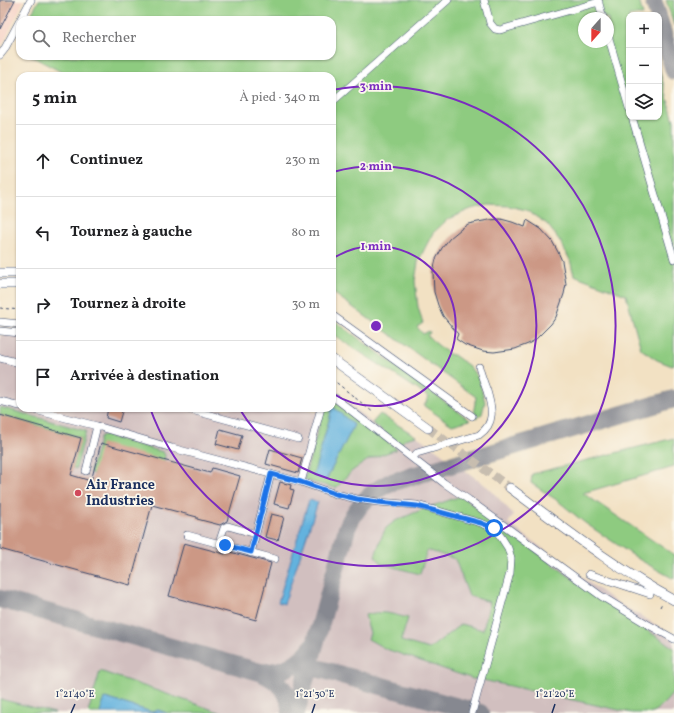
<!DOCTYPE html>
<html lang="fr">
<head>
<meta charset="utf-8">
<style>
  body { margin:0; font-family:Vollkorn,serif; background:#f6f6f6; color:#202124 }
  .controls { position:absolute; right:12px; top:12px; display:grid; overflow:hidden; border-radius:8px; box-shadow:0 1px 3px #0004 }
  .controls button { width:36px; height:36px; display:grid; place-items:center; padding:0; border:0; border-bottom:1px solid #e0e0e0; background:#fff; color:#202124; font:20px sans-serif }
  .compass { position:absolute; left:578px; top:12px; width:36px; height:36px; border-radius:50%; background:#fff; box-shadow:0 1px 3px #0004; rotate:201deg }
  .stop { position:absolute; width:12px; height:12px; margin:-9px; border:3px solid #1a73e8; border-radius:50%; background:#fff }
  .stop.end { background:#1a73e8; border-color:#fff; box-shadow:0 1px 4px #0008 }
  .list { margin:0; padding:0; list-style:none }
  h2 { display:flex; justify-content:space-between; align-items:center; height:52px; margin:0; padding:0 16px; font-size:17px }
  h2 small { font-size:13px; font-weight:400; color:#757577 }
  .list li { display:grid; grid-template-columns:26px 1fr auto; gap:12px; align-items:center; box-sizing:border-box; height:72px; padding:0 16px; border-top:1px solid #e0e0e0 }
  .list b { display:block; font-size:15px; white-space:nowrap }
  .list em { font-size:13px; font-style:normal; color:#757577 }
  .icon { flex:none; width:22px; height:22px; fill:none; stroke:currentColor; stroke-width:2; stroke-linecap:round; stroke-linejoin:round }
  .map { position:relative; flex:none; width:674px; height:713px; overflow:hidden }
  .search { position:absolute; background:#fff; box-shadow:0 1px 3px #0004; left:16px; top:16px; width:320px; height:44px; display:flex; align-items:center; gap:10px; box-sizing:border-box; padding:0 14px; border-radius:12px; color:#757577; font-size:15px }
  .panel { position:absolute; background:#fff; box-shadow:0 1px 3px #0004; left:16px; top:72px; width:320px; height:340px; border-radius:12px }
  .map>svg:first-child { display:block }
  .built { fill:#f6d2c5 }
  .industrial { fill:#d1bfbf }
  .green { fill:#8ecb80; stroke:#547d6f; fill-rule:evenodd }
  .water { fill:#64b2de; stroke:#40709e }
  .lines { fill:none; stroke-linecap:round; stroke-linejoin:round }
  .taxiway { stroke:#868890; stroke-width:18 }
  .building { fill:#cc9885 }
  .major-tunnel { stroke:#c7bdaf; stroke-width:9; stroke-dasharray:9 4.5; stroke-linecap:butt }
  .minor-casing { stroke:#3b4a6d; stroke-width:8 }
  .major-casing { stroke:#3b4a6d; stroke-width:10 }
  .path { stroke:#3b4a6d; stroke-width:1; stroke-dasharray:3 3; stroke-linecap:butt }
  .minor { stroke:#fff; stroke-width:7 }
  .major { stroke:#fff; stroke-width:9 }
  .route { stroke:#1a73e8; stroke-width:5 }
  .ticks { fill:none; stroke:#1b2f5e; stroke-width:1.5 }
  .ring { fill:none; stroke:#7b2cbf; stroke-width:2 }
  .poi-dot { fill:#d1495b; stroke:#fbf7ec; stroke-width:1.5 }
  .labels { text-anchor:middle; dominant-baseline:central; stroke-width:3.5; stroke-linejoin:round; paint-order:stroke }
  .poi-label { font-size:14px; font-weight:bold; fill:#1b2f5e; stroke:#fbf7ec; text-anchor:start }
  .ticks-label { font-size:10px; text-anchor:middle; fill:#1b2f5e; stroke:#fbf7ec; stroke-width:3.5; stroke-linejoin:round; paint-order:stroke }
  .centre { fill:#7b2cbf; stroke:#fbf7ec; stroke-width:2 }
  .ring-label { font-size:12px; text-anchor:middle; font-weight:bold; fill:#7b2cbf; stroke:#fbf7ec; stroke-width:3.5; stroke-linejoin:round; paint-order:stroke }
</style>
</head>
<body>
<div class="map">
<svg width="674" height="713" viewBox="0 0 674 713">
  <rect width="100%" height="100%" fill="#fbf7ec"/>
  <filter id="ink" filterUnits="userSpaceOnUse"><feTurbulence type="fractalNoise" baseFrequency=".025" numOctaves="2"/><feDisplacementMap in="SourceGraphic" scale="8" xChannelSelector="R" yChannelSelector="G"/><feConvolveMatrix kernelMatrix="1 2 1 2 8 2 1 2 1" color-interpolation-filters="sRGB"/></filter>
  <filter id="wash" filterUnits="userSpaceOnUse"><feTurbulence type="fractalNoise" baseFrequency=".012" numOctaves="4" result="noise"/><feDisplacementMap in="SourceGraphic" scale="16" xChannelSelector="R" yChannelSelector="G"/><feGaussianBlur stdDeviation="0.9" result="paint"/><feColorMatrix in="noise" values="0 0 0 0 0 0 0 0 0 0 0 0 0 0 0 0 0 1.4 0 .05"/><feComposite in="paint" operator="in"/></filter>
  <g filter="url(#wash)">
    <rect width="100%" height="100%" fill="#f2e1c3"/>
    <!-- built -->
    <path class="built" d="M0,0H24L4,42L0,47Z"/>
    <!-- industrial -->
    <path class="industrial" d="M0,335L4,336L6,335H20V408H304L316,413L318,408H332V392H335L372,423L380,414L426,442L489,488L514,515L508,523L613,600L674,635V713H0Z"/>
    <!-- green -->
    <path class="green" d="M39,0H639L643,15H629V117H659V69L674,121V365L672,366L657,360L641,349L626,295L574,275L570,260L560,241L547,224L526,210L509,206L489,205L471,209L448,219L433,233L427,244L418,262L415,281L418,307L423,323L417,327L423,334L429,331L430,333L427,335L433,341L449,354L454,355L469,366L479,379L485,402L482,414L476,418L474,409L476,397L332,292V76H69L31,56H332V20H28ZM584,18H608V42H584Z
      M666,0H674V26Z
      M332,319L470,420L452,425L424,406L429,397L332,334Z
      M332,399L397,449L368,460L352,471L336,488L304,480L324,408H331L330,417L313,476L326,480L354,425L332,406Z
      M0,407L86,431L76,469L73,468L81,438L0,415Z
      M380,414L416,436L405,439L400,445L372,423Z
      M103,435L163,452L165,455L164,461L93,474L90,473L100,437Z
      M674,438V467L583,493L674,555V579L640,560L585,523L558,501L531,483L532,474Z
      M461,496L600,599L674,648V691C670,698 657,712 649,713C644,713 638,713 632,713L478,679H473L386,649L368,639L370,633L365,615C381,610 392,614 408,618L401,641L429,649L461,624L483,630L490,602L469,596L455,559L427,550L420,574L382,564L375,556L382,536L386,528L395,521L421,510Z
      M100,671L219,712L222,713H167L158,710L152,712L105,698L100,713H88Z
      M0,699L55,713H0Z"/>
    <!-- water -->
    <path class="water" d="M332,406L354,425L326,480L313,476L330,417Z
      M309,500L318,502L284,604L278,602Z
      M105,698L152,712L158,710L167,713H100Z"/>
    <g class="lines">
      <!-- taxiway -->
      <path class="taxiway" d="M653,0L658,15
        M659,19L674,71
        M0,599L260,672C281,682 289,690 291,713
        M309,666L480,713
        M260,672C284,674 300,663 314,645
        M296,713L347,528C355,508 369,493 389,483L674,399"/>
    </g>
    <g id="blocks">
      <!-- building -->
      <path class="building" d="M0,0H15L0,29Z
        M501,219L512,222L525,227L527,220L541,229L552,241L558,252L562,261L566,284L564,294L556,317L551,324L535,340L528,344L515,349L494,352L483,351L465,345L456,339L458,334L443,316L438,305L434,292L433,272L436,259L442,248L450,238L461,229L468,224L478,222L489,220Z
        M108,408H123L119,422L106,418Z
        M0,415L81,438L71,475L91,481L101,443L210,473L212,468L240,476L227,521L220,525L197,519V517L152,505L130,585L0,549Z
        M220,429L242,435L238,450L216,444Z
        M270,449L302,458L298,473L266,464Z
        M280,482L291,485L290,489L294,490L289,508L274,504Z
        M271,514L284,517L278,540V538L277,540L265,537Z
        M184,543L225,554L226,551L271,563L256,620L169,596Z"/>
    </g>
  </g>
  <g filter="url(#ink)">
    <use href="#blocks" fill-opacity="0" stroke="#3b4a6d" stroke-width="1"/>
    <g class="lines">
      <!-- major-tunnel -->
      <path class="major-tunnel" d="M428,428L510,488"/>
      <defs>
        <path id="minor" d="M484,0L490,23L495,29L500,30L599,2
          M598,0L603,18
          M608,35L629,108
          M0,55L4,50L31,0
          M332,102L448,0
          M632,117L674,259
          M332,315L472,416
          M0,322L20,324
          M0,331L20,333
          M0,358L20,363
          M332,397L335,398L444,483L469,500L601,596L647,624L674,639
          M0,401L20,406
          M27,408L97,426L172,448L301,482L336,494L357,499L378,502L417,505L481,523L494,528L501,537L508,548L511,558L510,573L472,713
          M184,408L298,439
          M412,458L417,453L479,435C496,423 492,408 487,391C484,383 481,375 479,367
          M86,471L97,426
          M301,482L321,408
          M187,535L275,559
          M219,543L224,528L228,526L256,534
          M251,553L271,474
          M589,574L650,594"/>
        <path id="major" d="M0,273H20
          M0,284H20
          M332,359L428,428
          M510,488C563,527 616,569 674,600"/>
      </defs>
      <!-- minor casing -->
      <use href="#minor" class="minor-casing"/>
      <!-- major casing -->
      <use href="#major" class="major-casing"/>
      <!-- path -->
      <path class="path" d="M0,308L20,310
        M332,379L374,413
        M166,408L177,411
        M660,607L662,603"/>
      <!-- minor -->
      <use href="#minor" class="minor"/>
      <!-- major -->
      <use href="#major" class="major"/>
    </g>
  </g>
  <g class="lines" filter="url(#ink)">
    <!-- route -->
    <path class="route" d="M225,545L251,552L271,474L301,482L336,494L357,499L378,502L417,506L481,523L494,528"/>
  </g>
  <!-- ticks -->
  <path class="ticks" d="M71,713L75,704M312,713L315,704M552,713L555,704"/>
  <!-- distance rings -->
  <g class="ring">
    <path d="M332 259A80 80 0 1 1 332 393"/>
    <path d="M333 172A160 160 0 1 1 239 408"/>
    <path d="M332 90A240 240 0 1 1 150 408"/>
  </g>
  <!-- markers -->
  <circle class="poi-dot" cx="78" cy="493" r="4"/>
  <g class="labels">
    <!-- poi labels -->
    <g class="poi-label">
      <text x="86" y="485">Air France<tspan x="86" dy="16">Industries</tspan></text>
    </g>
  </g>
  <g class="ticks-label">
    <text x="75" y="697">1°21'40"E</text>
    <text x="315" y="697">1°21'30"E</text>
    <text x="555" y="697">1°21'20"E</text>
  </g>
  <circle cx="376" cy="326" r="6" class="centre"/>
  <g class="ring-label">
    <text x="376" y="90">3 min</text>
    <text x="376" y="170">2 min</text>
    <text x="376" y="250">1 min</text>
  </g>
</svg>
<div class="controls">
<button>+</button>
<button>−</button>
<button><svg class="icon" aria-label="layers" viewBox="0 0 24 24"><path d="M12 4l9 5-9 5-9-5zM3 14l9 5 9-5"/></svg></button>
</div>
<svg class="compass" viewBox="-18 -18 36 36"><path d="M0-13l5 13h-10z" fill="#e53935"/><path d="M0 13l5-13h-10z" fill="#757577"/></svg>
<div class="stop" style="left:494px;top:528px"></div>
<div class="stop end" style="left:225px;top:545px"></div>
<div class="search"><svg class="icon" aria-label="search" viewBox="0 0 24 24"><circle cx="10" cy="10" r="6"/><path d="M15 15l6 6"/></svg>Rechercher</div>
<section class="panel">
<h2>5 min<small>À pied · 340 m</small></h2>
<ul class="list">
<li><svg class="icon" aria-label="ahead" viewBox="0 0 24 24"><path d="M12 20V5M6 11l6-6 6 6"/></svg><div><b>Continuez</b></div><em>230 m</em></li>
<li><svg class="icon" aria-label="left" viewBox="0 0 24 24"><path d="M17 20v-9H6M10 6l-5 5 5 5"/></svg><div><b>Tournez à gauche</b></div><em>80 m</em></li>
<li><svg class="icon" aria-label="right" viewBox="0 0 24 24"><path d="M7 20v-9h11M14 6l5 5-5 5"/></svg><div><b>Tournez à droite</b></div><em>30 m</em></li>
<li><svg class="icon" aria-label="arrive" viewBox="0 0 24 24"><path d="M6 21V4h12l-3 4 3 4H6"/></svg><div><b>Arrivée à destination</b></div></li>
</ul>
</section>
</div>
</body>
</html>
